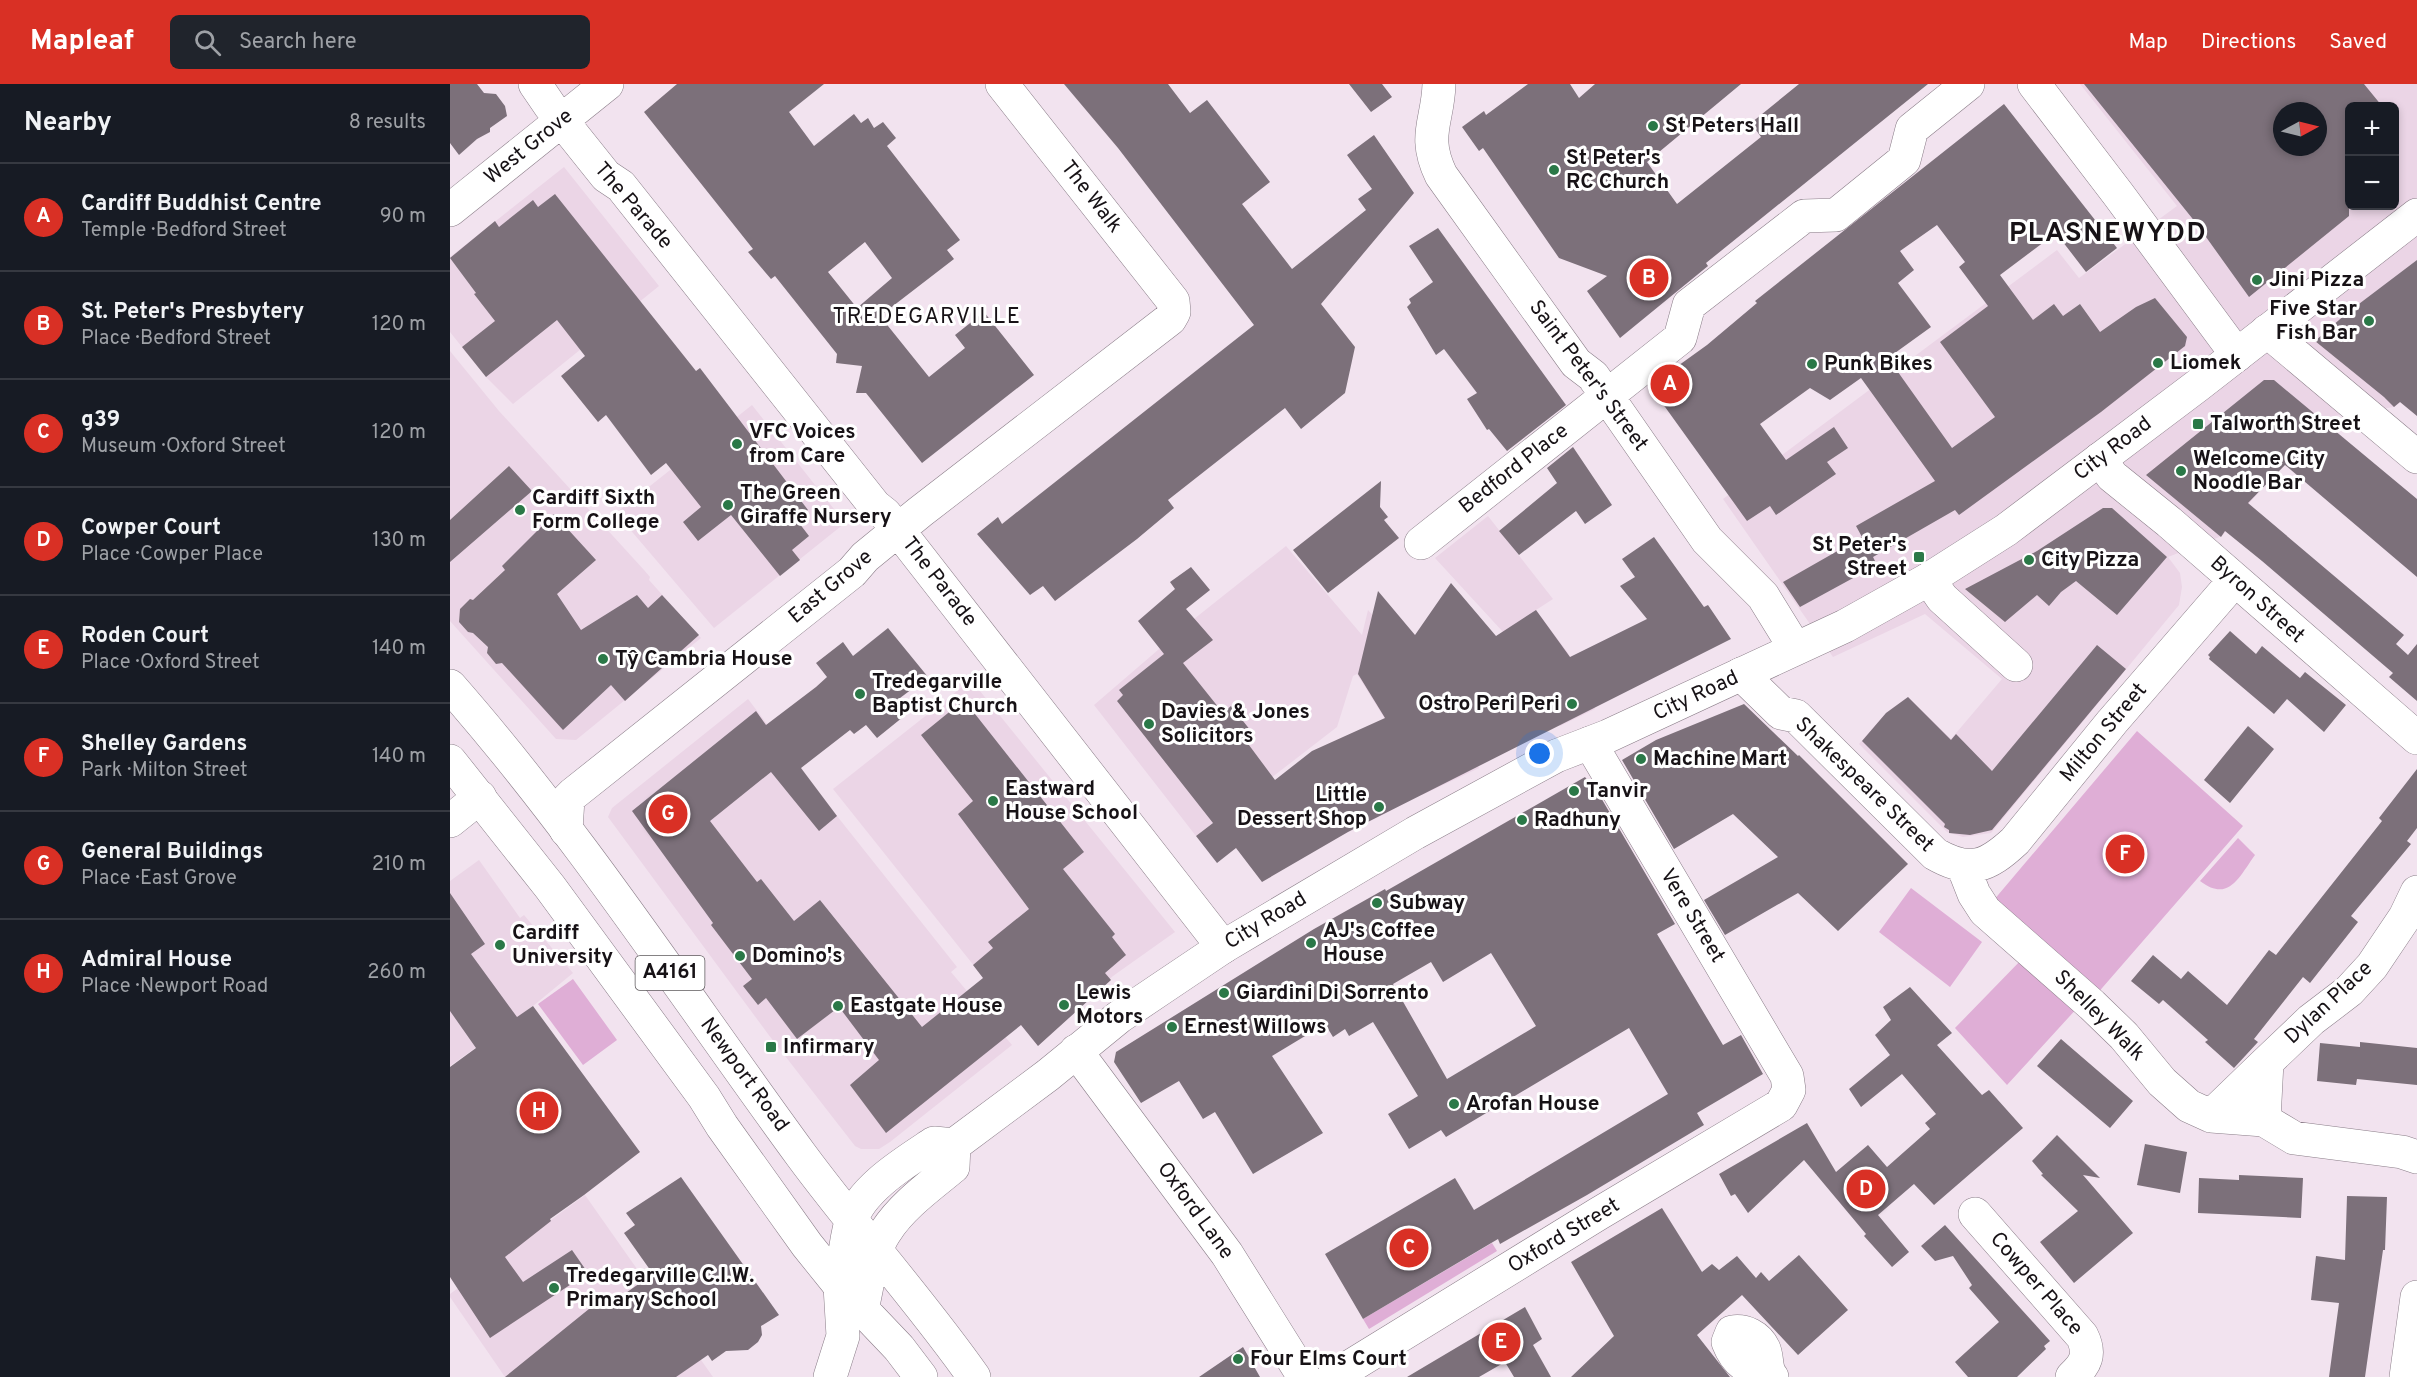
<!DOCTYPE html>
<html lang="en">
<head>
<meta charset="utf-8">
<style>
  body { margin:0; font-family:Overpass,sans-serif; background:#20242c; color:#f1f3f6 }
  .controls { position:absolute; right:18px; top:18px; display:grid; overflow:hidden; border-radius:9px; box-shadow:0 3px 9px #0003 }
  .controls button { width:54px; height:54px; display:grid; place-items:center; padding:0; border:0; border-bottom:2px solid #363941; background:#171b24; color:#f1f3f6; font:30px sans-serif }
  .compass { position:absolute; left:1823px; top:18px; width:54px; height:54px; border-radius:50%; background:#171b24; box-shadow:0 3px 9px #0003; rotate:83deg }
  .you { position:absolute; left:1090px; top:670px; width:21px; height:21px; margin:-15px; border:4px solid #fff; border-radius:50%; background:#1a73e8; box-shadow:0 0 0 9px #1a73e833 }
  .badge { display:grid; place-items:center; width:39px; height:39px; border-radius:50%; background:#d93025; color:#fff; font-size:20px; font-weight:700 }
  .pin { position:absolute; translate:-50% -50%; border:3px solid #fff; box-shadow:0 2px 6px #0006 }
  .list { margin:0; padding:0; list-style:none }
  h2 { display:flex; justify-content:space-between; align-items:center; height:78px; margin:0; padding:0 24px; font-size:26px }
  h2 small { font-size:20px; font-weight:400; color:#9ea1a6 }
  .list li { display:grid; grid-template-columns:39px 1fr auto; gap:18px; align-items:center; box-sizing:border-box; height:108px; padding:0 24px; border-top:2px solid #363941 }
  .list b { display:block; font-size:22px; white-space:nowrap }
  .list p { margin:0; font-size:20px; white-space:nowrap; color:#9ea1a6 }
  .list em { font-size:20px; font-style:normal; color:#9ea1a6 }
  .icon { flex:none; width:33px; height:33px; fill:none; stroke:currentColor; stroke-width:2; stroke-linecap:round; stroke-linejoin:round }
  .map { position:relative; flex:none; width:1967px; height:1293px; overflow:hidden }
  header { display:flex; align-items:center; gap:36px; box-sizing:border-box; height:84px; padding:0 30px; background:#d93025; color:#fff }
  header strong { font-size:28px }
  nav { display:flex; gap:33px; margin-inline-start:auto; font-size:21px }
  .search { width:420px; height:54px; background:#20242c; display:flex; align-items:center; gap:15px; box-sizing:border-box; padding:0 21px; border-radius:9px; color:#9ea1a6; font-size:22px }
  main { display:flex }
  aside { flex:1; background:#171b24 }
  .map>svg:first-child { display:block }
  .built { fill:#ebd5e6; fill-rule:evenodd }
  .green { fill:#dfaed6 }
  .building { fill:#7c707a; fill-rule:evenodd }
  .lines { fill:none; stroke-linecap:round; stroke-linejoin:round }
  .minor-casing { stroke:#8a7d88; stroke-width:34 }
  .major-casing { stroke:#8a7d88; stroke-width:34 }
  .minor { stroke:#fff; stroke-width:33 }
  .major { stroke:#fff; stroke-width:33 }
  .poi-dot { fill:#2a7847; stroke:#fff; stroke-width:2 }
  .labels { text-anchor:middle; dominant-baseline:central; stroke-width:6; stroke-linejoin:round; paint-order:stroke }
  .shield { fill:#fff; stroke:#5d595c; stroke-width:1.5 }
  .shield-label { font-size:20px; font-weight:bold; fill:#171216 }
  .poi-label { font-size:21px; font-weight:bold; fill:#171216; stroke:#fff; text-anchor:start }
  .street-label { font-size:21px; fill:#171216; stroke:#fff }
  .neighbourhood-label { font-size:22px; letter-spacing:1.5px; fill:#171216; stroke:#fff }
  .district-label { font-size:27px; font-weight:bold; letter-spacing:1.5px; fill:#171216; stroke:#fff }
</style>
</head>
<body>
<header>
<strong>Mapleaf</strong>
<div class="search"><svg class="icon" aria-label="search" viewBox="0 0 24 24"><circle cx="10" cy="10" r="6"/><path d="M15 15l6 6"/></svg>Search here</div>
<nav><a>Map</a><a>Directions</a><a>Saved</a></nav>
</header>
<main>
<aside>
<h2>Nearby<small>8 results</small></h2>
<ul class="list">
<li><span class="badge">A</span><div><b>Cardiff Buddhist Centre</b><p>Temple · Bedford Street</p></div><em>90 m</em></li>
<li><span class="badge">B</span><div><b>St. Peter's Presbytery</b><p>Place · Bedford Street</p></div><em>120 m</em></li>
<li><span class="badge">C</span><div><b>g39</b><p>Museum · Oxford Street</p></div><em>120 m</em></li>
<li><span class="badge">D</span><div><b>Cowper Court</b><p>Place · Cowper Place</p></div><em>130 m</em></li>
<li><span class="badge">E</span><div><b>Roden Court</b><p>Place · Oxford Street</p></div><em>140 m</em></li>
<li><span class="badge">F</span><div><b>Shelley Gardens</b><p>Park · Milton Street</p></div><em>140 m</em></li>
<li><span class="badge">G</span><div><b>General Buildings</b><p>Place · East Grove</p></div><em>210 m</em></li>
<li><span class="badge">H</span><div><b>Admiral House</b><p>Place · Newport Road</p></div><em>260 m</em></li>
</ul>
</aside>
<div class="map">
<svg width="1967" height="1293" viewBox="0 0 1967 1293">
  <rect width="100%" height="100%" fill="#f2e3ef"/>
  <!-- built -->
  <path class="built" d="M1630,0H1967V305L1944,323L1870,334L1772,452L1718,473L1730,489L1732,503L1729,521L1541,749L1513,753L1497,748L1409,660L1436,629L1458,613L1501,655L1552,595L1475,530L1383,573L1273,415L1607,166L1629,194L1727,122ZM1900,22H1944V122H1900ZM1832,27H1868V63H1832Z
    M114,83L209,202L63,320L36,293L0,248V173Z
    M0,267L49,327L194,486L200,493L199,496L251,554L126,656L106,655L0,537Z
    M302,321L395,439L264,544L166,429Z
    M1038,432L1103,515L1086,526L1118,569L1145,625L1110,642L1092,606L1053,548L985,474Z
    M836,462L912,551L918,526L989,604L1029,684L972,711L938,640L907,590L903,592L887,643L746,752L644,621L744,535Z
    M521,596L725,848L663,892L588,962L383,705Z
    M298,615L387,732L507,883L501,888L562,961L440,1058L429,1065H411L405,1062L318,950L158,733L162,724Z
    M29,776L70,834L74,831L123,889L83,922L0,982V797Z
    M135,1111L263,1293H55L0,1213V1210Z"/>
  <!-- green -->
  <path class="green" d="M1687,647L1793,742L1646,911L1543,817Z
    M1788,754L1805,771C1789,793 1779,819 1750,797Z
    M1461,804L1532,858L1500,903L1429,848Z
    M1574,873L1629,922L1557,1001L1505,944Z
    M123,895L167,956L133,981L88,920Z
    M1042,1159L1047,1167L919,1245L913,1235Z"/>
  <!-- building -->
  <path class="building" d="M0,0H27L34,9L46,10L55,22L57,32L40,44V48L27,55L9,71L0,59Z
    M227,0H374L339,28L364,62L404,30L411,39L418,34L424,44L433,38L446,54L437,62L510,156L497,166L504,175L430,232L479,293L515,264L505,251L534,228L584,291L472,379L416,309H406L412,282L386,279L387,270L325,192L321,195L298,168L303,165L194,28ZM415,158L442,194L407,224L378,188Z
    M614,0H718L740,29L757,16L820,98L792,120L842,185L916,126L908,115L922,105L897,71L924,51L964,109L871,220L905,263L895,309L851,345L835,324L718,416L724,424L687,455L605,517L593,502L580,511L527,450L548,433L552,440L804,241L668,64Z
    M899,0H932L942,13L921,28Z
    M1078,0H1120L1129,14L1145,0H1291L1197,78L1227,120L1311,53L1301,39L1349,0H1478L1256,179L1258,182L1170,254L1137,207L1157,192L1109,174L1033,64L1029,67L1012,43L1034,27L1036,31Z
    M1634,0H1914L1932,22H1899V132L1799,213L1746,139ZM1832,27H1868V63H1832Z
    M1554,20L1667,164L1636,188L1606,149L1550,191L1583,236L1604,220L1613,232L1630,220L1650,248L1686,223L1705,214L1737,253L1735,262L1651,328L1509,431L1505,426L1423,473L1427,481L1350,523L1333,498L1412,453L1406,442L1485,397L1411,294L1380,316L1360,304L1310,340L1336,376L1384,343L1398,364L1377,378L1386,390L1326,431L1320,422L1297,437L1200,302L1257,261L1307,219L1305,217ZM1487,141L1515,178L1509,183L1538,222L1490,258L1545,333L1502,364L1438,274L1481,243L1448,199L1464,186L1450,167Z
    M105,110L246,287L250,284L358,426L346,435L359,452L342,466L350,476L330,492L281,431L248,457L233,438L251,423L216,379L201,391L156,331L148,338L111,292L135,272L107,236L36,293L12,263L45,237L24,210L26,209L0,174L45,137L49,143L83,116L88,123Z
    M988,144L1116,321L1057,367L1039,345L1037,346L1017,315L1027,309L994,265L986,271L957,223L961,219L959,215L983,198L959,162Z
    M1967,176V332L1950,318L1944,323L1934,313L1865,257L1897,229Z
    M1814,296H1824L1967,415V493L1835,381L1798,419L1954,551L1946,560L1958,571L1967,560V617L1939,593L1943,589L1812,477L1775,447L1771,453L1696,391Z
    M1123,363L1162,421L1135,440L1126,427L1069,471L1049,447L1107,399L1097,384Z
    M59,382L82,407L0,478V436Z
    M931,397L930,423L938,433L934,436L949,454L878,509L843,466Z
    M1653,424H1662L1717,473L1667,531L1626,497L1611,508L1599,522L1587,511L1555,538L1515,505L1587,467Z
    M104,430L146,476L107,510L131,546L187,511L198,524L212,511L249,551L175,617L161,601L113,646L52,579L46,580L37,569L38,563L23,549L18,548L9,538L10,525L20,515L23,516L55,486L52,482Z
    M1204,453L1254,523L1258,521L1281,555L898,748L812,798L786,764L767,779L746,752L763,739L667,617L673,611L669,606L714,570L688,537L725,505L720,498L741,483L760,506L736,525L763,556L733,579L773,629L781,622L801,647L793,653L825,696L862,667L935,634L908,590L928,507L965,551L1001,499L1046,552L1086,526L1120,573L1197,535L1170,502L1185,493L1172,475Z
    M438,544L478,593L442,620L453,633L427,654L416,641L404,650L400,646L351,684L387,732L369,747L321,688L260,737L307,798L311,795L344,837L370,816L472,943L533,894L523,881L543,864L538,858L579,825L508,730L523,717L471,651L514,616L634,768L613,785L665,850L662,853L676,871L655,889L661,896L588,962L571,941L436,1049L400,1001L429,976L389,923L347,955L316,914L308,921L293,902L302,895L261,841L263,839L182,727L306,627L316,641L366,603L377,593L366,579L393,558L403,572Z
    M1780,547L1806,570L1812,562L1850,594L1855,588L1896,621L1874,648L1837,615L1824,630L1759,575L1760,573L1758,571Z
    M1647,561L1676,585L1542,746L1520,751L1499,749V746L1494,743L1495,740L1412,657L1436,629L1458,613L1501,656L1506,650L1542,687Z
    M1294,620L1348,672L1349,671L1458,780L1388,847L1348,809L1275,851L1254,816L1328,773L1283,730L1224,765L1172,676L1206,656Z
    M1798,642L1824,665L1780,719L1754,696Z
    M1967,685V744L1957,757L1961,760L1901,832L1908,838L1860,899L1853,893L1804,955L1808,958L1784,984L1755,958L1758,956L1713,916L1709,920L1681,897L1703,871L1731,895L1738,887L1777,921L1819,866L1826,871L1932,737L1929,734Z
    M1135,693L1138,697L1140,695L1225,840L1207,850L1273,961L1291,951L1313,990L1247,1029L1254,1041L1137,1111L1050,1160L1048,1155L913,1235L875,1170L1005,1094L1024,1126L1218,1010L1179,944L996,1053L991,1046L959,1065L938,1030L968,1012L923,938L899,952L895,945L883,953L875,940L822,972L873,1049L803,1090L765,1028L753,1035L729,997L691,1019L664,978L666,968L864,845L935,805L936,807ZM1041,869L1086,942L997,995L943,900L981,878L993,898Z
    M0,809L35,860L21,870L67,933L83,922L190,1068L134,1111L100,1135L101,1137L55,1173L73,1198L122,1166L138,1189L40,1254L0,1193V983L26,964L0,927Z
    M1460,903L1502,949L1487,961L1532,1011L1539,1006L1573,1044L1484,1121L1464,1100L1428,1131L1459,1168L1442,1183L1414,1152L1416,1150L1354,1076L1298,1129L1285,1110L1281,1112L1269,1090L1357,1039L1386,1088L1418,1061L1437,1083L1480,1045L1475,1039L1486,1030L1452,990L1411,1023L1399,1005L1440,971L1425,951L1441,936L1433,923Z
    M1611,955L1683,1017L1660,1044L1587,982Z
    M1910,958L1967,964V1001L1907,995L1906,1001L1867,997L1870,959L1910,963Z
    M1607,1051L1650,1094L1633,1091L1683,1149L1624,1199L1590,1158L1628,1127L1591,1091L1593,1090L1582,1077Z
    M1695,1060L1737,1068L1730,1109L1687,1101Z
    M1789,1091L1853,1094L1851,1134L1748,1129L1749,1094L1789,1096Z
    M231,1093L329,1231L311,1242L312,1251L308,1258L298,1266L276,1267L262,1277L258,1271L226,1293H55L155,1212L160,1220L203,1190L174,1149L185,1141L176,1129Z
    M1897,1112L1937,1113L1935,1166H1933L1915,1293H1879L1889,1219L1861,1216L1866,1172L1895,1176Z
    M1212,1124L1252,1188L1262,1180L1269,1186L1287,1172L1306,1194L1311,1188L1319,1197L1349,1171L1398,1226L1348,1271L1292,1211L1247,1251L1280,1293H1121L1164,1252L1121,1178Z
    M1495,1141L1600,1257L1594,1262L1596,1265L1567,1293H1518L1505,1278L1549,1238L1519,1204L1522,1201L1503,1172L1485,1177L1471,1162Z
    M1075,1223L1092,1255L1083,1261L1101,1293H1064L1055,1278L1029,1293H957Z
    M793,1263L810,1293H749Z"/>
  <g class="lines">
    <defs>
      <path id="minor" d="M85,0L100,22L156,92L171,102L425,422L435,430L448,446L773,863
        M989,0C988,38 972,51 991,91L1126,279L1143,292L1257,456L1313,512L1345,564
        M1584,0L1668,110L1787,271
        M0,126L157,0
        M1817,247L1967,373
        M1650,375L1662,392L1719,438L1967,654
        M971,459L1230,254L1239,221L1354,132L1386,131L1454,76L1462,45L1518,0
        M1479,495L1492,514L1566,581
        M1291,590L1331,629L1346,632L1485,770C1520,790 1537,783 1565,757L1662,638L1784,497
        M0,737L30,713
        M116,746L118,715L123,710L402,488L415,473L470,428L720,235L724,228L723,217L552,0
        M1513,782L1524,810L1535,827L1642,921L1674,952L1712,998L1739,1022L1761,1032L1814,1036L1844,1054L1952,1068L1967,1073
        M626,967L777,1170L854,1293
        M1761,1032L1817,978
        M1814,1036L1817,978L1861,936L1899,907L1922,882L1955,833L1967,808
        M1525,1130L1632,1252C1641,1270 1636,1280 1622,1293
        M1319,1289C1297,1284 1287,1281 1278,1258L1282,1248C1295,1246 1308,1252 1314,1265C1318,1274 1315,1285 1322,1293
        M380,1293L393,1252L390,1202
        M883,1293L1148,1130L1331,1021L1339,1006L1337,992L1140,659
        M1956,1293L1967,1213"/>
      <path id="major" d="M0,602C129,749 236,914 351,1071C407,1147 470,1216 524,1293
        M0,677L100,803L254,1013L272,1042L357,1161L390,1202L449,1264L471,1293
        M390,1202C394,1181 395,1158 401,1138C410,1105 457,1077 484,1059L504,1061L598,991L669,933L709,906L773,863L965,749L1106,672L1158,652L1395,542L1479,495L1556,446L1747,302L1967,131
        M412,1226C418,1200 421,1169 436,1147C452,1122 480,1102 503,1083L504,1061"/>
    </defs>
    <!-- minor casing -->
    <use href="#minor" class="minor-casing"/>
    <!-- major casing -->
    <use href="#major" class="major-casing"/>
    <!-- minor -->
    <use href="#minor" class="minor"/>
    <!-- major -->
    <use href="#major" class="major"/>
  </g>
  <!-- markers -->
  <g class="poi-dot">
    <circle cx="1203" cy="42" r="6"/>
    <circle cx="1104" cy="86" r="6"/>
    <circle cx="1807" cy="196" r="6"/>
    <circle cx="1919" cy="237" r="6"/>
    <circle cx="1708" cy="279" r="6"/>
    <circle cx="1362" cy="280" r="6"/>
    <rect x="1742" y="334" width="12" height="12" rx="3"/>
    <circle cx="287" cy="360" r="6"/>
    <circle cx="1731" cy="387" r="6"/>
    <circle cx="278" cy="421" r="6"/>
    <circle cx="70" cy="426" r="6"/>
    <rect x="1463" y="467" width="12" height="12" rx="3"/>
    <circle cx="1579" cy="476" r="6"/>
    <circle cx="153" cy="575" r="6"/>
    <circle cx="410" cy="610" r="6"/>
    <circle cx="1122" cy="620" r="6"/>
    <circle cx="699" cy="640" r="6"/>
    <circle cx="1191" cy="675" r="6"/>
    <circle cx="1124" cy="707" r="6"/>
    <circle cx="543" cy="717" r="6"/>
    <circle cx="929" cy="723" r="6"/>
    <circle cx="1072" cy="736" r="6"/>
    <circle cx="927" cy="819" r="6"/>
    <circle cx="861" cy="859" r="6"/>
    <circle cx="50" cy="861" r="6"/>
    <circle cx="290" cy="872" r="6"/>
    <circle cx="774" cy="909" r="6"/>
    <circle cx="614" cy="921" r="6"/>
    <circle cx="388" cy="922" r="6"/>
    <circle cx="722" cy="943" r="6"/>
    <rect x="315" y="957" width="12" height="12" rx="3"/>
    <circle cx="1004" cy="1020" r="6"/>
    <circle cx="104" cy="1204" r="6"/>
    <circle cx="788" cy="1275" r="6"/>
  </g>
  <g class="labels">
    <!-- shield labels -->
    <rect class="shield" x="185.5" y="872" width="69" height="34" rx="4.5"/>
    <g class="shield-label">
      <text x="220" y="889">A4161</text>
    </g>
    <!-- poi labels -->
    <g class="poi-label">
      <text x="1215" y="42">St Peters Hall</text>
      <text x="1116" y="74">St Peter's<tspan x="1116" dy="24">RC Church</tspan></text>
      <text x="1819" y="196">Jini Pizza</text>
      <text x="1907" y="225" text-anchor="end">Five Star<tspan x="1907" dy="24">Fish Bar</tspan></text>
      <text x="1720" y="279">Liomek</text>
      <text x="1374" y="280">Punk Bikes</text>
      <text x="1760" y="340">Talworth Street</text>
      <text x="299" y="348">VFC Voices<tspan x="299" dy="24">from Care</tspan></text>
      <text x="1743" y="375">Welcome City<tspan x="1743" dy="24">Noodle Bar</tspan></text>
      <text x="290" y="409">The Green<tspan x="290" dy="24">Giraffe Nursery</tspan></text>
      <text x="82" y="414">Cardiff Sixth<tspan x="82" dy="24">Form College</tspan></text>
      <text x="1457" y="461" text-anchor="end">St Peter's<tspan x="1457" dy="24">Street</tspan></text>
      <text x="1591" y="476">City Pizza</text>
      <text x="165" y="575">Tŷ Cambria House</text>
      <text x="422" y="598">Tredegarville<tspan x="422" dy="24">Baptist Church</tspan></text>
      <text x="1110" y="620" text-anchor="end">Ostro Peri Peri</text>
      <text x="711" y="628">Davies &amp; Jones<tspan x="711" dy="24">Solicitors</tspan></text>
      <text x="1203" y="675">Machine Mart</text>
      <text x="555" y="705">Eastward<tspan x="555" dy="24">House School</tspan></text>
      <text x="1136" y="707">Tanvir</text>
      <text x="917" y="711" text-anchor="end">Little<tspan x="917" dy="24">Dessert Shop</tspan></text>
      <text x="1084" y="736">Radhuny</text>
      <text x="939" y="819">Subway</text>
      <text x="873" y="847">AJ's Coffee<tspan x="873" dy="24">House</tspan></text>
      <text x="62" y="849">Cardiff<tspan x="62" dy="24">University</tspan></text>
      <text x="302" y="872">Domino's</text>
      <text x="626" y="909">Lewis<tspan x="626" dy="24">Motors</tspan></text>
      <text x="786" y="909">Giardini Di Sorrento</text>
      <text x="400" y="922">Eastgate House</text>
      <text x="734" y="943">Ernest Willows</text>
      <text x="333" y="963">Infirmary</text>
      <text x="1016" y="1020">Arofan House</text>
      <text x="116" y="1192">Tredegarville C.I.W.<tspan x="116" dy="24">Primary School</tspan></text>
      <text x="800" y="1275">Four Elms Court</text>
    </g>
    <!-- street labels -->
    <g class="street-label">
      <text transform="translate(79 63) rotate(-39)">West Grove</text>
      <text transform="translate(641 113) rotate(52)">The Walk</text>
      <text transform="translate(183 122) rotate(49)">The Parade</text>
      <text transform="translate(1138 292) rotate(53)">Saint Peter's Street</text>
      <text transform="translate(1663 365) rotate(-37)">City Road</text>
      <text transform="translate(1064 385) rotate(-38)">Bedford Place</text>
      <text transform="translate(489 498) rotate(52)">The Parade</text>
      <text transform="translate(381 503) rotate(-40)">East Grove</text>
      <text transform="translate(1807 516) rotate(42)">Byron Street</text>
      <text transform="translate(1246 612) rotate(-25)">City Road</text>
      <text transform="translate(1654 649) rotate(-50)">Milton Street</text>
      <text transform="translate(1414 701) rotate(44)">Shakespeare Street</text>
      <text transform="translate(1242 832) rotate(59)">Vere Street</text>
      <text transform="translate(816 837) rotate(-31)">City Road</text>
      <text transform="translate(1879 919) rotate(-43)">Dylan Place</text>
      <text transform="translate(1649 932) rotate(45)">Shelley Walk</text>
      <text transform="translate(294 991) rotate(54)">Newport Road</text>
      <text transform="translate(745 1127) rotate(54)">Oxford Lane</text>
      <text transform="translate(1114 1152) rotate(-31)">Oxford Street</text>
      <text transform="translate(1586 1200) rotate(49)">Cowper Place</text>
    </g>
    <!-- neighbourhood labels -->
    <g class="neighbourhood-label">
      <text x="477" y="233">TREDEGARVILLE</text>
    </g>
    <!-- district labels -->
    <g class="district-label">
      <text x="1658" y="150">PLASNEWYDD</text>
    </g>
  </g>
</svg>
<div class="controls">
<button>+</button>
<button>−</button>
</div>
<svg class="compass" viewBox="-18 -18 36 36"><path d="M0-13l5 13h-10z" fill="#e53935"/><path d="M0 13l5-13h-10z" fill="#9ea1a6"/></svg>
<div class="you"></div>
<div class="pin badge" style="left:1220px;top:300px">A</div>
<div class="pin badge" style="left:1199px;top:194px">B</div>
<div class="pin badge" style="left:959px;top:1164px">C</div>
<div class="pin badge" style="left:1416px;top:1105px">D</div>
<div class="pin badge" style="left:1051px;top:1258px">E</div>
<div class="pin badge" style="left:1675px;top:770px">F</div>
<div class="pin badge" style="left:218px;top:730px">G</div>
<div class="pin badge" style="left:89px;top:1027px">H</div>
</div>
</main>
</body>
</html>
